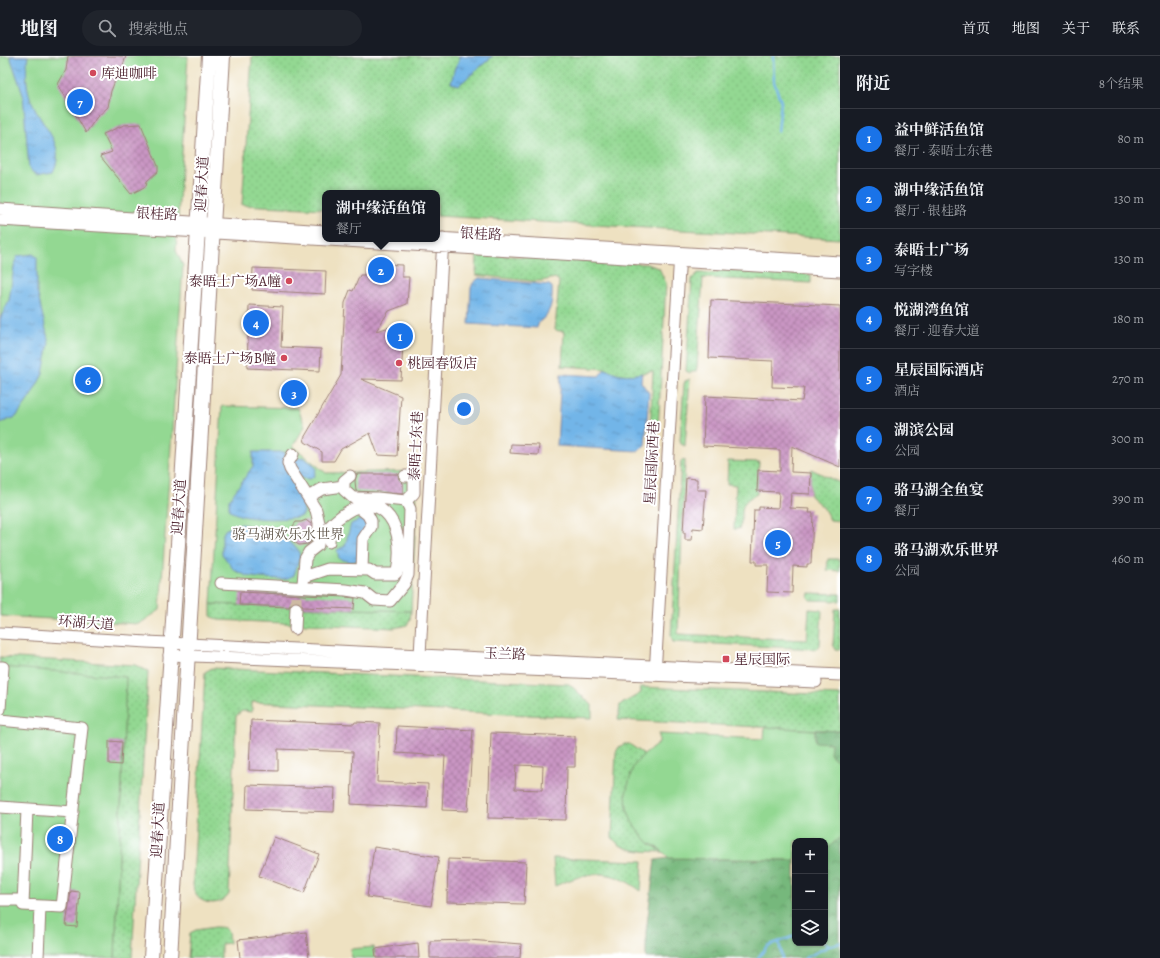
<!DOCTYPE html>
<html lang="zh">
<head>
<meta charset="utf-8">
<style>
  body { margin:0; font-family:Alegreya,"Noto Serif SC",serif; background:#20242c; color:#f1f3f6 }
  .controls { position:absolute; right:12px; bottom:12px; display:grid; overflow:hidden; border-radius:8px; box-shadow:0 1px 3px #0004 }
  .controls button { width:36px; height:36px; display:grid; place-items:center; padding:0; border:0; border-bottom:1px solid #363941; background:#171b24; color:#f1f3f6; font:20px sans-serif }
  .you { position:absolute; left:464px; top:353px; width:14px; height:14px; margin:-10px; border:3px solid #fff; border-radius:50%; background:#1a73e8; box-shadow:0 0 0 6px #1a73e833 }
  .badge { display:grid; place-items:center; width:26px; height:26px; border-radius:50%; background:#1a73e8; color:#fff; font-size:13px; font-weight:700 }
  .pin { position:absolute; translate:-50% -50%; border:2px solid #fff; box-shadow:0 1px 4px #0006 }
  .popup { position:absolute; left:322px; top:134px; width:118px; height:52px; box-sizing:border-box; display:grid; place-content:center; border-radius:8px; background:#171b24; filter:drop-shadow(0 1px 3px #0005); font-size:13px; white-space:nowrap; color:#9ea1a6 }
  .popup b { font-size:15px; color:#f1f3f6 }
  .popup::after { content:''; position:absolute; left:50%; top:100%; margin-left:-8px; border:8px solid transparent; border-top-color:#171b24 }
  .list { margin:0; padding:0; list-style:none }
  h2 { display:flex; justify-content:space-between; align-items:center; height:52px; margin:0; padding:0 16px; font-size:17px }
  h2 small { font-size:13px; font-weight:400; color:#9ea1a6 }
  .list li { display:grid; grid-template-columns:26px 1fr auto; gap:12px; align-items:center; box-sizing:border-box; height:60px; padding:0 16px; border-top:1px solid #363941 }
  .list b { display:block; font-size:15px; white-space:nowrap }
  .list p { margin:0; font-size:13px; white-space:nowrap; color:#9ea1a6 }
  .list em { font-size:13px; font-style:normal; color:#9ea1a6 }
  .icon { flex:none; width:22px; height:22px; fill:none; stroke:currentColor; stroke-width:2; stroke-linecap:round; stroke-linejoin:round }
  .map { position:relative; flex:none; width:840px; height:902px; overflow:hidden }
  header { display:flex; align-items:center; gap:24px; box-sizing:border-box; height:56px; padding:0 20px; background:#171b24; border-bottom:1px solid #363941 }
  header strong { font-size:19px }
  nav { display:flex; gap:22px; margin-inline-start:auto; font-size:14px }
  .search { width:280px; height:36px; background:#20242c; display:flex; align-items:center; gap:10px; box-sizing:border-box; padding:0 14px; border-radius:22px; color:#9ea1a6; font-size:15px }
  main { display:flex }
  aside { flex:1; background:#171b24 }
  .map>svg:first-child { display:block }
  .grass { fill:url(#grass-dots); stroke:#6e7c5e }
  .forest { fill:url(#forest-crowns); stroke:#606c54 }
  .park { fill:#93d892; stroke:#6e7c5e }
  .water { fill:url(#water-ripples); stroke:#5e6a8a }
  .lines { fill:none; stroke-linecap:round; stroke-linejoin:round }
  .stream { stroke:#72b5e8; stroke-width:2.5 }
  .building { fill:url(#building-cross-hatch); fill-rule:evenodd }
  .minor-tunnel { stroke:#cdbaa3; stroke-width:11; stroke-dasharray:11 5.5; stroke-linecap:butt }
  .minor-casing { stroke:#9c8076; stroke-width:13 }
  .major-casing { stroke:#9c8076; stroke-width:16 }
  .minor { stroke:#fff; stroke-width:11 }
  .major { stroke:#fff; stroke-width:14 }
  .poi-dot { fill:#d1495b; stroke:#fff; stroke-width:1.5 }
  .labels { text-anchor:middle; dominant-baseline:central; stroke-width:4; stroke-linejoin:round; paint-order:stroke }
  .poi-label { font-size:14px; fill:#4a1f2b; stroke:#fff; text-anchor:start }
  .street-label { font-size:14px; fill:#4a1f2b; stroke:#fff }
  .park-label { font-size:14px; fill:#60564a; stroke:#fff }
</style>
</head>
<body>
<header>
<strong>地图</strong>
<div class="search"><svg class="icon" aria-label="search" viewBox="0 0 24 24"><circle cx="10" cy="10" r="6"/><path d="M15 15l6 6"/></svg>搜索地点</div>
<nav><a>首页</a><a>地图</a><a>关于</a><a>联系</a></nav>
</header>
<main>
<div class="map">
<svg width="840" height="902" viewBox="0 0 840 902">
  <defs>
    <pattern id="grass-dots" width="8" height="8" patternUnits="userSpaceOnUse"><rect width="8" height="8" fill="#93d892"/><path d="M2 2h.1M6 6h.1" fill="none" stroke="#80b97e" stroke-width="1.8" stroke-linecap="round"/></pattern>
    <pattern id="forest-crowns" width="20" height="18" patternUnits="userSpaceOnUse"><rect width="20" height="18" fill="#76b87c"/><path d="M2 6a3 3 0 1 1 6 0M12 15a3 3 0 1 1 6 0" fill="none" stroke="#639566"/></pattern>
    <pattern id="water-ripples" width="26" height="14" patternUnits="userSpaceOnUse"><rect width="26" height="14" fill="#72b5e8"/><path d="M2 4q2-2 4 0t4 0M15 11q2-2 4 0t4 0" fill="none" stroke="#6093bc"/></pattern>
    <pattern id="building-cross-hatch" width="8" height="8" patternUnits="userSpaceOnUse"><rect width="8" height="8" fill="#ca96c4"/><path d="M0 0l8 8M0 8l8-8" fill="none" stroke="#a67a9f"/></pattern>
  </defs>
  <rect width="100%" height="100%" fill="#fff"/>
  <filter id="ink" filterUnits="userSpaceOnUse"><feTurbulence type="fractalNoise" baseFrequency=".025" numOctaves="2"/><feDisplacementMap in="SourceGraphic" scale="8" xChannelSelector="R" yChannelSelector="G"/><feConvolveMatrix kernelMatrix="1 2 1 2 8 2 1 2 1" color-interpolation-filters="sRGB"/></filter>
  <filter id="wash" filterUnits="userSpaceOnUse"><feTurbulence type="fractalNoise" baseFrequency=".012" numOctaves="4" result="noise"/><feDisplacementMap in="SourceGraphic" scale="16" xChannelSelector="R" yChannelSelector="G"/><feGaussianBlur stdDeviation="0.9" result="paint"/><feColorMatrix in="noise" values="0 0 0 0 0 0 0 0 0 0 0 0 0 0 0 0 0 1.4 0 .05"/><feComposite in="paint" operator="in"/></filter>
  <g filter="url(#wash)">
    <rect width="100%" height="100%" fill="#eee1c1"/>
    <!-- grass -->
    <path class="grass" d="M252,0H840V183L437,160V137H325V153L242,149Z
      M477,198L647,208L659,212L666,227L658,375L650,374L653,315L632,319L620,318L605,313L562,310L564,276L555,274L559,225L555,222L542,225H531L476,219Z
      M722,214L808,218L811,219V227L703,222L697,311L696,315L690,317L686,315L692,223L698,217H714Z
      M690,323L685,390L681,388L680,385L684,328L685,325Z
      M685,404L678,578L807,584L809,553L822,554L820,589L817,593L673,586L671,580L681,405Z
      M728,405L759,406L757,438C735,448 746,456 739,473H734L736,429L727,428Z
      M811,413L840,427V465L830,464L823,451L810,440Z
      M828,503H840V515L827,514Z
      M809,537L840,538V545L810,544L808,541Z
      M211,548L411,555L410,563L407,569L394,572L218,564L211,560Z
      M835,553H840V594H836L833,588Z
      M0,601L135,609L148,615L132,902H115L124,664L0,611Z
      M212,612L569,628L592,649V662L252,646V656L242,655L236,660L229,838C223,850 201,850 195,837C193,833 193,828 193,823L205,616Z
      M640,631L840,639V675L618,664L620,649L641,637Z
      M624,688H629L644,698L641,701C625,740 617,752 648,786C652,790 659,792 663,796C647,795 621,797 612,781L616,696L619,691Z
      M553,802L643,805L641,835C609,811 590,815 555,830Z
      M215,871C229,871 228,874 229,887L221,888V902H188L190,877L196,874Z"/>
    <!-- forest -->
    <path class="forest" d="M815,674L840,675V707L815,686Z
      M840,781V902H646V876L655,804L669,802L795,804V887H825V794Z"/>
    <!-- park -->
    <path class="park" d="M0,0H188L176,194L183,210L160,554L139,568L0,560Z
      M222,350L298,352L305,370L293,390L326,417L418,415L411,555L211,548Z
      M0,611L126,621L115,902H0Z
      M765,671L815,674V686L831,687L830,698L840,707V781L827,793L825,794V785H795V804L669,802L660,793L649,787L640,777L632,766L627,752L626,737L633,711L641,701L659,687V678L764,683Z
      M374,891L375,902H351L350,893Z"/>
    <!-- water -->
    <path class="water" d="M10,0H28C25,16 26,34 33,49C43,72 67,89 53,116L36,119L29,113L23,39Z
      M459,0H493L459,29L451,27L455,11L459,4Z
      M33,198L37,201V235L49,287L43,318L31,340L16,361L0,367V263L9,244L15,205L18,200Z
      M479,222L549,229L552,231C553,245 551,258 539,266L537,272L469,268L471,232L473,227Z
      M605,313C618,319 629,320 642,317L641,326L649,337L645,390L638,395L557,390L561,318L599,320Z
      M253,396H285V412L303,448L304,457L302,460C285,464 242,465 229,454V444L253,410Z
      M303,401L314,409L316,413L314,420L310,423L301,422L292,408L296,403Z
      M359,464L365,466L367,469L358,504L352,506L339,503L337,494L345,490L351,468Z
      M241,468L273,475L297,492L300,500L294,519L289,522L282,523L260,522L247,520L234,514L222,498V480L225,474L233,469Z"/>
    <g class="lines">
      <!-- stream -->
      <path class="stream" d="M773,0L774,26L781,46L778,76
        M779,886L782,902
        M825,887L829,890
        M758,902L767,890L795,880
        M805,902L829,890L840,887"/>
    </g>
    <g id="blocks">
      <!-- building -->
      <path class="building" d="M68,0H126L122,13L117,20L111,35L108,51L96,62L86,77L58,28L66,14Z
        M141,68L158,110V115L147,125L146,130L131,138L100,100L112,96L103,78L124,69Z
        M377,208L402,209V221H409L407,248L389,255L376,275L397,269L404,270L401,324L361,323L401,340L397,400L378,399L370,377L341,393L334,405H322V396L305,386L304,382L341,319L345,247L350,234L353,235L360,219H364L367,212H376Z
        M253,212L326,215L325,238L252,234Z
        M711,244L840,250V411L792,390L791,416L811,417L810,438L791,437L790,452L810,453L809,457H813L811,508H807V511L793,510L792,537L767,536L768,509H756V505H752L754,454H759V451L778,452L779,436L757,435L758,414L780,415V394L703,390L705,340L802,345L804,332L772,331L773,305L709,302Z
        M249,249L283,251L281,291L321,293L320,315L247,312Z
        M511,388L539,389L538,399L510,397Z
        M357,418H398L399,423L403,427V438L356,435L355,425Z
        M686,422L697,423V434H706L703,473L693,472L692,484H685V477H683Z
        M306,464L312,469L311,485L308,488L299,489L291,484L290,474L296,466H301Z
        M240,536L345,541L355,542L354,553L303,551L300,546L296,545L292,546L289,551L239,549Z
        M251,664L354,668L355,666L380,667L377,726L428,728L427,752L351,748L353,696L278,693V715L249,714Z
        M397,670L473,674L468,755L442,754L445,700L396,697Z
        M491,677L575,680V711H567L566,764L488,762ZM516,709L543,710L542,734L515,733Z
        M109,685L122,686L121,709L109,708Z
        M247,729L335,732L334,756L246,753Z
        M274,781L319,798L304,837L259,820Z
        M374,791L439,801L431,850L367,841Z
        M448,803L526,806L524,848L447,846Z
        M71,835L80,836L77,871L66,870Z
        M306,876L309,902H240L238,884Z
        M469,884L521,888L520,902H430V885Z
        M418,887L419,902H376L375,893Z"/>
    </g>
  </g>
  <g filter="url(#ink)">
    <use href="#blocks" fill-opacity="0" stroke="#9c8076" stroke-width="1"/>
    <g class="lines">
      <!-- minor-tunnel -->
      <path class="minor-tunnel" d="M296,552V536"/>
      <defs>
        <path id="minor" d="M0,153L325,175
          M0,164L840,215
          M437,182L840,206
          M293,398L288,407L290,413L316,454L319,467L318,489L309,496L305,503L303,528
          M350,420L344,425V434L353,442H377L406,445
          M405,420H414V437L406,445
          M308,441L322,433L344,430
          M357,450L368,459L371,465V471L363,483L362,514
          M304,521L328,513L369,514L375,518H395L397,516C408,465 376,423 330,470L329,486
          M221,527L346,534L365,537L374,544L390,545L404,528L408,519L410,453L406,445
          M295,573L296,552
          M0,577L147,586L840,619
          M169,599L816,626
          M420,599L443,182
          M0,611H3L0,653
          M655,618L680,197
          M0,664L82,672L62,851L23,849L27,753
          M0,751L73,756
          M0,844H23
          M38,902L40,850"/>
        <path id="major" d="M151,902C169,601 192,301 209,0
          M170,902L223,0"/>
      </defs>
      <!-- minor casing -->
      <use href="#minor" class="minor-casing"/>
      <!-- major casing -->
      <use href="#major" class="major-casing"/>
      <!-- minor -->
      <use href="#minor" class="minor"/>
      <!-- major -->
      <use href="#major" class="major"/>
    </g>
  </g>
  <!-- markers -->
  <g class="poi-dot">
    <circle cx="93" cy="17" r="4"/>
    <circle cx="289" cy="225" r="4"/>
    <circle cx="284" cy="302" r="4"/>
    <circle cx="399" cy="307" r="4"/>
    <rect x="722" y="599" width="8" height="8" rx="2"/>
  </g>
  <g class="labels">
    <!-- poi labels -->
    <g class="poi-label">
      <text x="101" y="17">库迪咖啡</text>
      <text x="281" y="225" text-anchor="end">泰晤士广场A幢</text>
      <text x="276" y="302" text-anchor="end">泰晤士广场B幢</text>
      <text x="407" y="307">桃园春饭店</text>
      <text x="734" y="603">星辰国际</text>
    </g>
    <!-- street labels -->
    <g class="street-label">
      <text transform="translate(202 128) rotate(-87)">迎春大道</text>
      <text transform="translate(157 158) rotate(3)">银桂路</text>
      <text transform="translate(481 178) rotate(3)">银桂路</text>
      <text transform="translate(416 390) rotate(-87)">泰晤士东巷</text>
      <text transform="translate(652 407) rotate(-87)">星辰国际西巷</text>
      <text transform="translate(179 451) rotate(-86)">迎春大道</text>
      <text transform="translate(86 567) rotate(4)">环湖大道</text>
      <text transform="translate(505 598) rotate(2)">玉兰路</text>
      <text transform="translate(158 774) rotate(-87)">迎春大道</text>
    </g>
    <!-- park labels -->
    <g class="park-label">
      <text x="288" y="478">骆马湖欢乐水世界</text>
    </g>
  </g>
</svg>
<div class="controls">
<button>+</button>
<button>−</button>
<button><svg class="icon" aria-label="layers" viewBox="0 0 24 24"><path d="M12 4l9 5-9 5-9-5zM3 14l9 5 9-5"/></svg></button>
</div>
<div class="you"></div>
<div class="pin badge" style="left:400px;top:280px">1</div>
<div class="pin badge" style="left:381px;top:214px">2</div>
<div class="popup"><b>湖中缘活鱼馆</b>餐厅</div>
<div class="pin badge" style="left:294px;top:337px">3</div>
<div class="pin badge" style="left:256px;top:267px">4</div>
<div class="pin badge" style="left:778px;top:487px">5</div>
<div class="pin badge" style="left:88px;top:324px">6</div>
<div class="pin badge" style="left:80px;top:46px">7</div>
<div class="pin badge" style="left:60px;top:783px">8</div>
</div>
<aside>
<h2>附近<small>8个结果</small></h2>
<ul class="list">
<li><span class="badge">1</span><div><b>益中鲜活鱼馆</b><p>餐厅 · 泰晤士东巷</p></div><em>80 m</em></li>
<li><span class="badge">2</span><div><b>湖中缘活鱼馆</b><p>餐厅 · 银桂路</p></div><em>130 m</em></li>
<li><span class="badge">3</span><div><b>泰晤士广场</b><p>写字楼</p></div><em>130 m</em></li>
<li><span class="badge">4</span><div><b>悦湖湾鱼馆</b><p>餐厅 · 迎春大道</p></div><em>180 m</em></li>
<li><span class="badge">5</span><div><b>星辰国际酒店</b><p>酒店</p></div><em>270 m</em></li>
<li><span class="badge">6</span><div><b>湖滨公园</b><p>公园</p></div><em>300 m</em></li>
<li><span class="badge">7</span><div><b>骆马湖全鱼宴</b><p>餐厅</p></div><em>390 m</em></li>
<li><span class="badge">8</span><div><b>骆马湖欢乐世界</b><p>公园</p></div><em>460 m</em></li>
</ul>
</aside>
</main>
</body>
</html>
